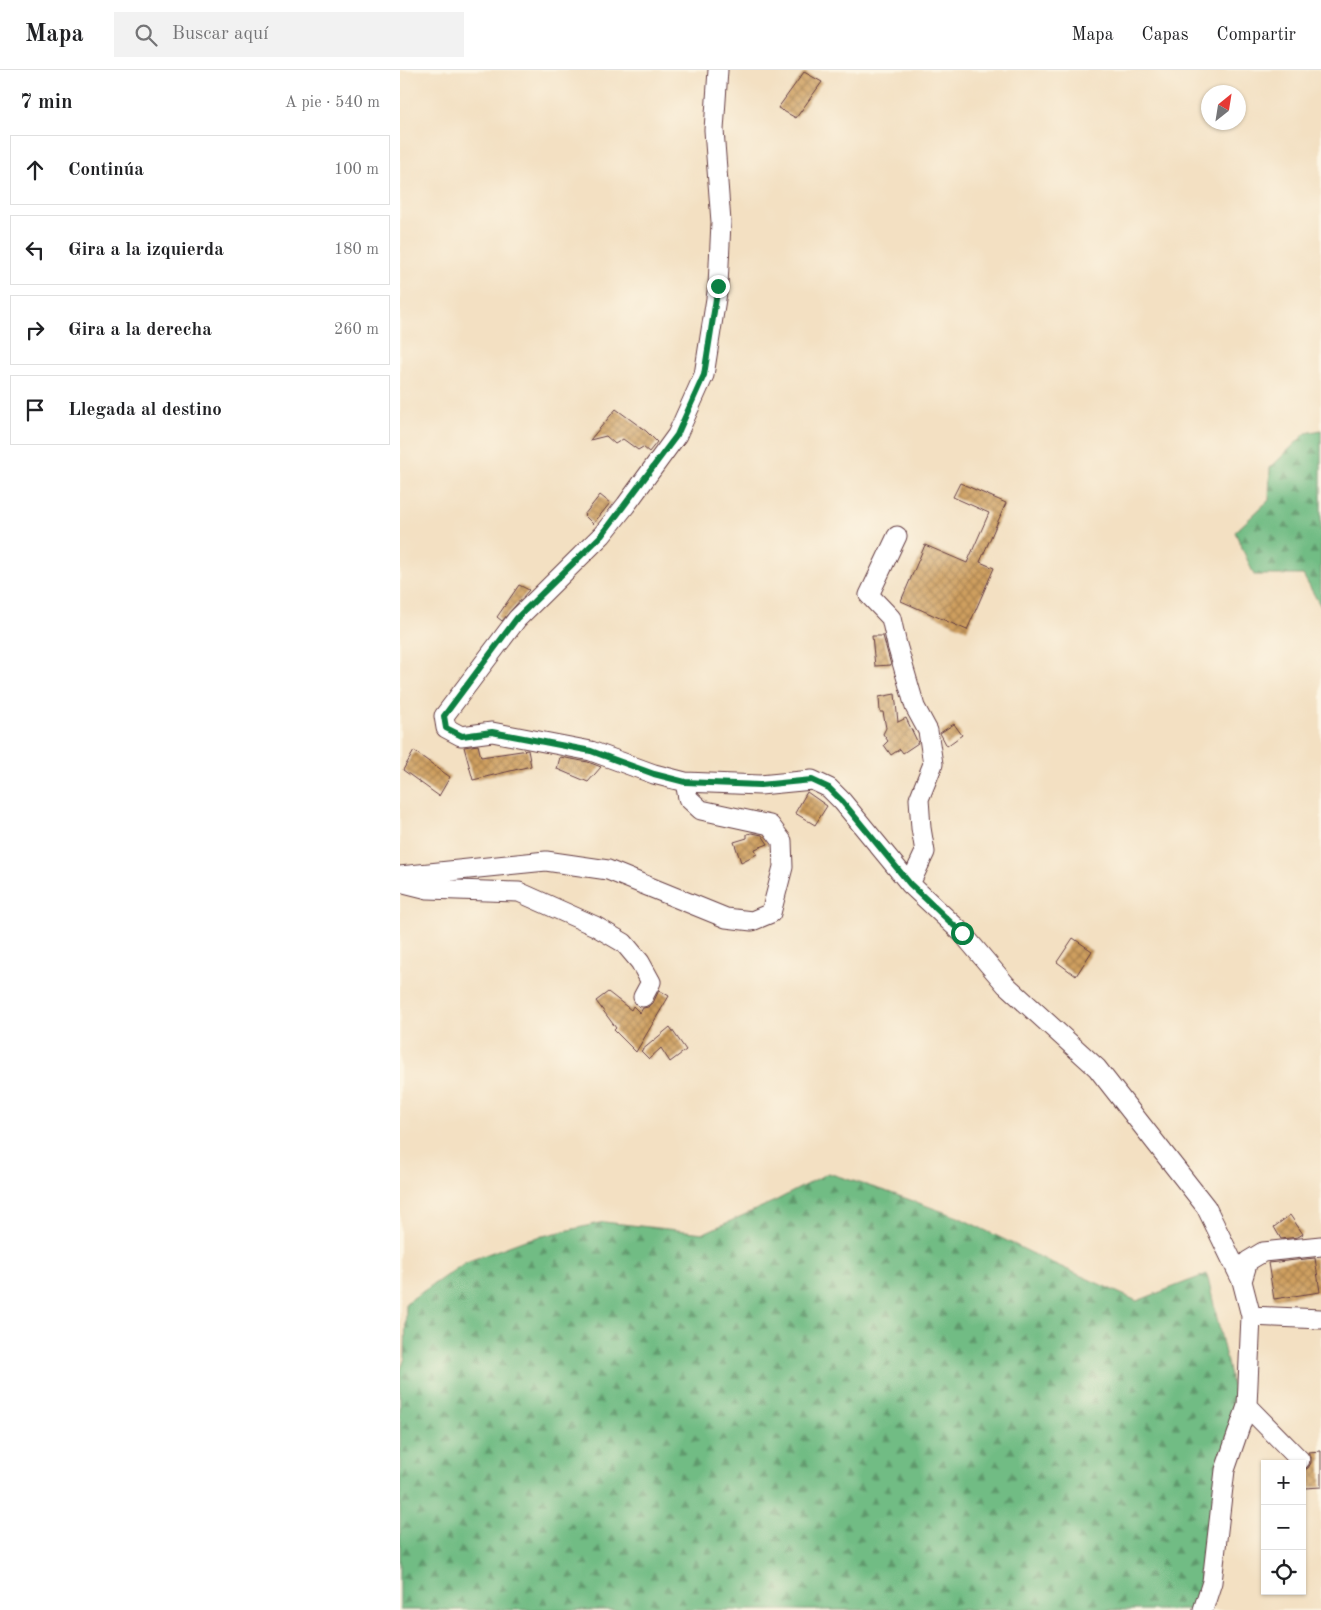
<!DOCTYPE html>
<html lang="es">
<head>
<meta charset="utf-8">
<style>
  body { margin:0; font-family:"Old Standard TT",serif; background:#f2f2f2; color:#202124 }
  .controls { position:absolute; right:15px; bottom:15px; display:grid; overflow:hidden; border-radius:0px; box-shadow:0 1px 4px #0004 }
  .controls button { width:45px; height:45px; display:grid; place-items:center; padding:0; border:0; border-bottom:1px solid #e0e0e0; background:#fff; color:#202124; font:25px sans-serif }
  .compass { position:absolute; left:801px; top:15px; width:45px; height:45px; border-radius:50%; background:#fff; box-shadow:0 1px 4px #0004; rotate:30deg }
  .stop { position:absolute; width:15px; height:15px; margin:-11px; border:4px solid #0b8043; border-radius:50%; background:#fff }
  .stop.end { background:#0b8043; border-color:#fff; box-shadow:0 1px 5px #0008 }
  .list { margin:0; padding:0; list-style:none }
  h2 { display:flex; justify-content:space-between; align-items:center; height:65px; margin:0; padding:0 20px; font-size:21px }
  h2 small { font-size:16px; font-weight:400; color:#757577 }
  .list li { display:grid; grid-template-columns:32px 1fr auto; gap:15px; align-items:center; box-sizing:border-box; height:70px; margin:0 10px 10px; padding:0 10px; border:1px solid #e0e0e0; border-radius:0px }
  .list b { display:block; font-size:19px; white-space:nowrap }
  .list em { font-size:16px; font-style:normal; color:#757577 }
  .icon { flex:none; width:28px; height:28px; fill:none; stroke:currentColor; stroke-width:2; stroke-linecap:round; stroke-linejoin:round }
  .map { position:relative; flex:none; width:921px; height:1540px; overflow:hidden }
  header { display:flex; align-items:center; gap:30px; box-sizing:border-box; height:70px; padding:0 25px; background:#fff; border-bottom:1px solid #e0e0e0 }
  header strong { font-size:24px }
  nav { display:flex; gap:28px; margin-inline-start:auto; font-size:18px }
  .search { width:350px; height:45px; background:#f2f2f2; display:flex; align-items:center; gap:12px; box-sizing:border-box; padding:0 18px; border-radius:0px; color:#757577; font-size:19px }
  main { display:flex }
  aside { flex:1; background:#fff }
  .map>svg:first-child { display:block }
  .forest { fill:url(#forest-firs); stroke:#5e6e58 }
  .building { fill:url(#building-cross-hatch) }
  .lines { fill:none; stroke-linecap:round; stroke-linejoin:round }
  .minor-casing { stroke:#633c42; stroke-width:21 }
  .minor { stroke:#fff; stroke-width:19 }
  .route { stroke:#0b8043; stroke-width:6 }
</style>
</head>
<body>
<header>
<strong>Mapa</strong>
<div class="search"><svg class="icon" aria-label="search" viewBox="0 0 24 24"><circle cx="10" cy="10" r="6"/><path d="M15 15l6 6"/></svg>Buscar aquí</div>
<nav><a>Mapa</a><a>Capas</a><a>Compartir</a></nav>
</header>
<main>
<aside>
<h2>7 min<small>A pie · 540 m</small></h2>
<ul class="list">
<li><svg class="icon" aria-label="ahead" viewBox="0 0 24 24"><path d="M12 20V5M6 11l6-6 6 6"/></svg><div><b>Continúa</b></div><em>100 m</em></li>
<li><svg class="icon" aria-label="left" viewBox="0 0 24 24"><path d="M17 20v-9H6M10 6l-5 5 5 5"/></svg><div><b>Gira a la izquierda</b></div><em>180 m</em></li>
<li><svg class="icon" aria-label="right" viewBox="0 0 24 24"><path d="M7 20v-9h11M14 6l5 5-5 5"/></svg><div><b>Gira a la derecha</b></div><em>260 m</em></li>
<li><svg class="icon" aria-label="arrive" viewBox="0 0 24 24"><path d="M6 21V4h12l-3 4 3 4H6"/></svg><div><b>Llegada al destino</b></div></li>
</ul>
</aside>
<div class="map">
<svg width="921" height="1540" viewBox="0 0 921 1540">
  <defs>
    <pattern id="forest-firs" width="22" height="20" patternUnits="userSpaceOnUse" patternTransform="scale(1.25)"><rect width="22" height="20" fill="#71bc84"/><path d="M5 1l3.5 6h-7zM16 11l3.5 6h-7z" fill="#5f986c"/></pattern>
    <pattern id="building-cross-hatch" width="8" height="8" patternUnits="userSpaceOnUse" patternTransform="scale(1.25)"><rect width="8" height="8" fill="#ce9f5f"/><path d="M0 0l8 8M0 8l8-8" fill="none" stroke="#a9814f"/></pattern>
  </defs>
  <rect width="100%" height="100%" fill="#fcf5e5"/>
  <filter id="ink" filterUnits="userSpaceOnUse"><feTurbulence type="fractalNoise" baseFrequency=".02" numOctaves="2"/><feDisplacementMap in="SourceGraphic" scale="10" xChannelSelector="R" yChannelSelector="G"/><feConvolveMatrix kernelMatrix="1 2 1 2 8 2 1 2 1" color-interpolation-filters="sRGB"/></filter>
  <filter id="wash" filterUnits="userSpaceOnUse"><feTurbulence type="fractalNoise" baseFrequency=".0096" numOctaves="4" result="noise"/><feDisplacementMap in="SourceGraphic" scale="20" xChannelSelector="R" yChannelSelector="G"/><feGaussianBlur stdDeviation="1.12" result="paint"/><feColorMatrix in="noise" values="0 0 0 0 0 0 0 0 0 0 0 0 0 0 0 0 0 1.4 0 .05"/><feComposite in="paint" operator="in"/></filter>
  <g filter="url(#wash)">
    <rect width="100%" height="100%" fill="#f3e0c2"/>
    <!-- forest -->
    <path class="forest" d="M921,360V537L903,505H854L835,462L869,430L870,398L906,363Z
      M428,1103L488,1122L558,1147L646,1190L737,1231L807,1204L835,1328L814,1436L796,1540H0V1301L5,1288L6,1233L66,1192L125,1170L204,1152L304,1163L377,1130Z"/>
    <g id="blocks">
      <!-- building -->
      <path class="building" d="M404,2L422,12L396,48L378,38Z
        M216,339L246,361L257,372L249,382L243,377L238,380L223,369L215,374L206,366L190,370Z
        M560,413L606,433L580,492L594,498L567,560L501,531L525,475L567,493L589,443L553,427Z
        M200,425L210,433L193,454L184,445Z
        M119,515L129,520L102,551L97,547Z
        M472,566H483L491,595L475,596Z
        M495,624L498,652L506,648L518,673L503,683L500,679L491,685L484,675L488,671L483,664L486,658L483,642H480L479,627Z
        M554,654L562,665L547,676L540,663Z
        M78,675L81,687L128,680L131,696L73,710L64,677Z
        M14,681L50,707L39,726L3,700Z
        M160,687L188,692L201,697L188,712L157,699Z
        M407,722L427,736L415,755L395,743Z
        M352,763L362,765L368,774L355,779L357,784L341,792L334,772L347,768V764Z
        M673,868L692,881L676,906L657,892Z
        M259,920L269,926L236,982L214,960L216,958L196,931L208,922L231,940L233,936L240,943L243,938L248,937L253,933Z
        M270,957L286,980L270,992L261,978L249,989L241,981Z
        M890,1145L903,1164L898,1167L881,1169L874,1157Z
        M915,1188L920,1222L874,1229L868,1193Z
        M921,1381V1417L905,1418L904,1400L908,1398L911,1393V1387L908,1382Z"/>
    </g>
  </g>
  <g filter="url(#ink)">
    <use href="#blocks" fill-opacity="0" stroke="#633c42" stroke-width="1"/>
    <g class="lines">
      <defs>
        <path id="minor" d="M497,466L469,525L491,548L497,575L515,637L528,661L533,694L519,729L521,758L525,782L510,814
          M285,712L254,704L191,681L92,662L61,666L46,658L44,646L117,549L202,465L226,435L277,365L304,305L318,216L321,152L314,60L318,0
          M0,806L146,791L208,800L326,848L352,851L371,843L383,797L382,771L370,755L301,740L288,728L285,712L360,715L412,710L429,718L442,731L510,814L562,863L606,915L697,998L806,1137L842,1211L851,1246L847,1336L825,1400L812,1512L803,1540
          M0,812L28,819L119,822L195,856L224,873L240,892L251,912L243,927
          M842,1211L848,1191L863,1182L921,1176
          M851,1246L921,1249
          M847,1336L900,1390"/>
      </defs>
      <!-- minor casing -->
      <use href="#minor" class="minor-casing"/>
      <!-- minor -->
      <use href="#minor" class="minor"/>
    </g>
  </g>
  <g class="lines" filter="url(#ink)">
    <!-- route -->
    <path class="route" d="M318,216L304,305L277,365L202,465L117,548L44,646L46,658L62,666L92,662L191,681L254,704L285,712L360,715L412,710L429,718L442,731L510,814L562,863"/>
  </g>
</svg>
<div class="controls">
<button>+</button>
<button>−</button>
<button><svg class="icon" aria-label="locate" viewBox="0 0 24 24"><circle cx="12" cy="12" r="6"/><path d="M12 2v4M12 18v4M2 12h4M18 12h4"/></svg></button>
</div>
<svg class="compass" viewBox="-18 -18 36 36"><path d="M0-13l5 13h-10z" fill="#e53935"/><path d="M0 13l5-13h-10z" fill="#757577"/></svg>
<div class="stop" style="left:562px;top:863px"></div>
<div class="stop end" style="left:318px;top:216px"></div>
</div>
</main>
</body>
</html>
